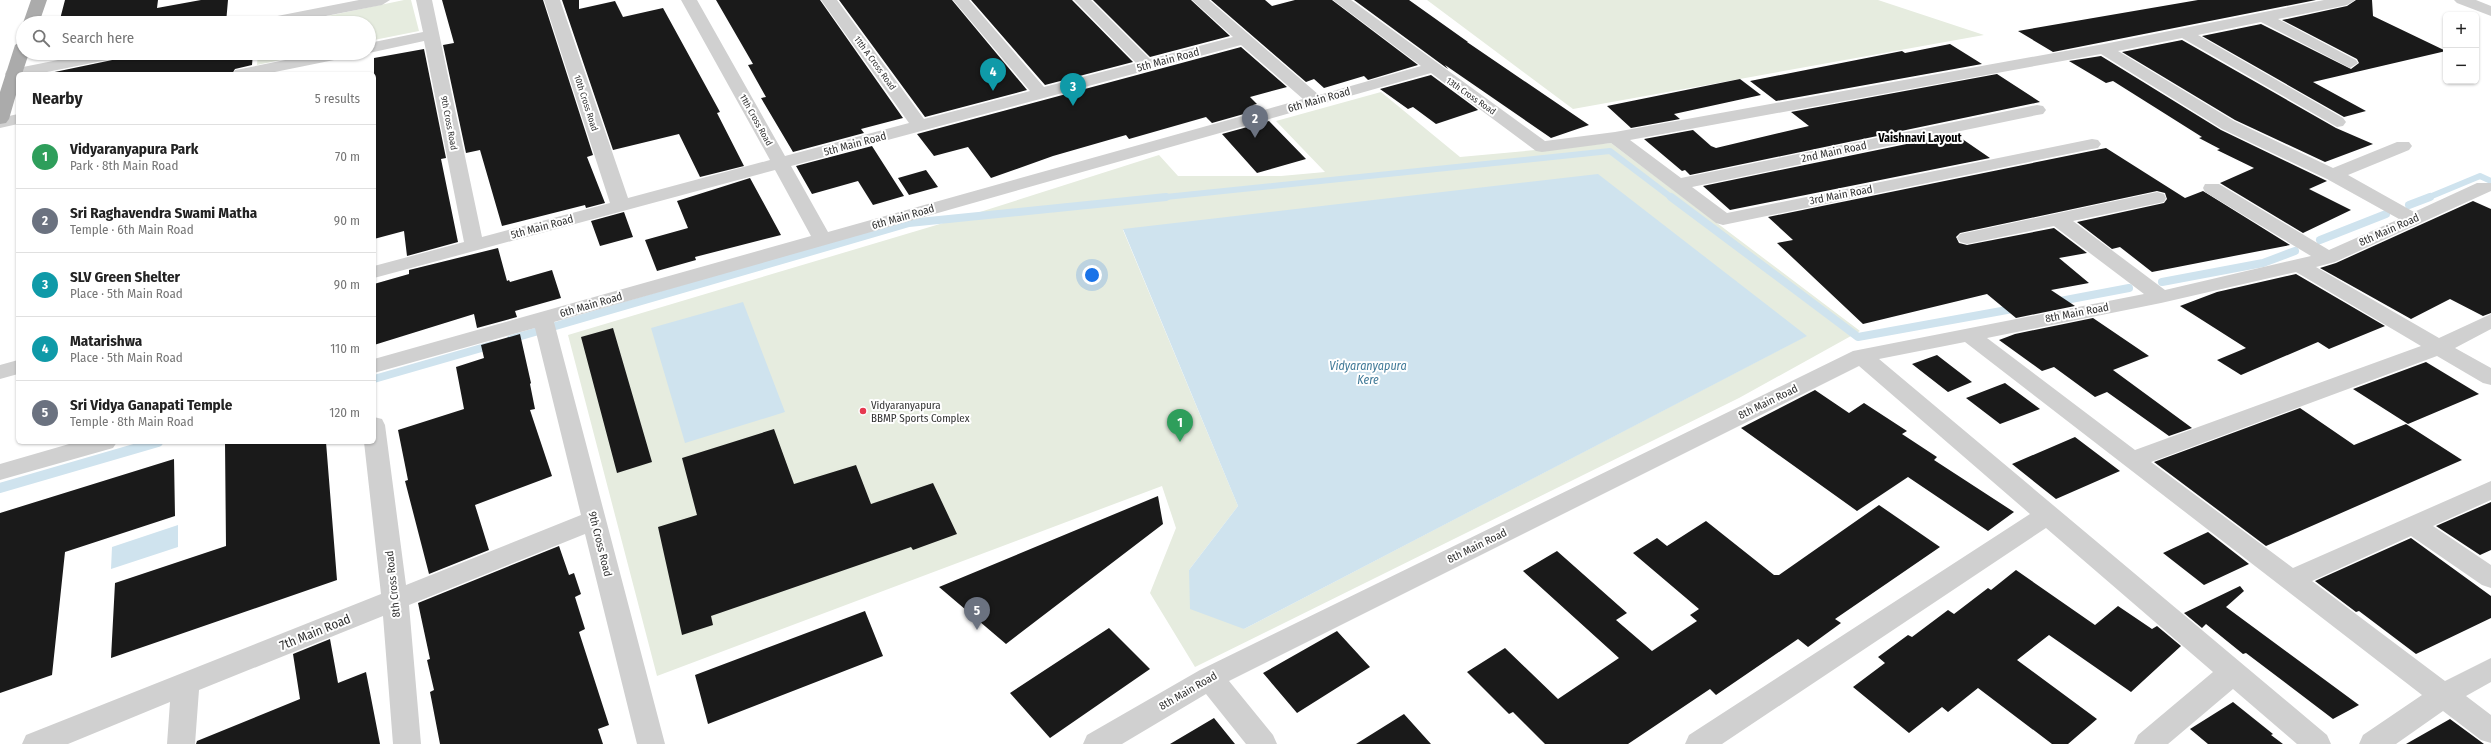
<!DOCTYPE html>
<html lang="en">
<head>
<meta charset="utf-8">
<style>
  body { margin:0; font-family:"Fira Sans Condensed",sans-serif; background:#f2f2f2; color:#222 }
  .controls { position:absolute; right:12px; top:12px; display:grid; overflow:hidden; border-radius:6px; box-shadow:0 1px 3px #0004 }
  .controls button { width:36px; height:36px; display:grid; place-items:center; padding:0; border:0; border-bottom:1px solid #e0e0e0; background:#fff; color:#222; font:20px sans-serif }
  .you { position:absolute; left:1092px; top:275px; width:14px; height:14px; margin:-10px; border:3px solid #fff; border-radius:50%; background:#1a73e8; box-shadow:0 0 0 6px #1a73e833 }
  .badge { display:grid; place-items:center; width:26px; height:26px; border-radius:50%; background:#0f766e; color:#fff; font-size:13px; font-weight:700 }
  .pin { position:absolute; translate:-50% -33px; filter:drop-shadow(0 1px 2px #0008) }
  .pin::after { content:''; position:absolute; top:21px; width:14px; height:12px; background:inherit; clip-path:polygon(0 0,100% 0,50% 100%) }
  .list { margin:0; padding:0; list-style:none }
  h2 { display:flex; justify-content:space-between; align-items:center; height:52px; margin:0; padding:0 16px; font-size:17px }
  h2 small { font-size:13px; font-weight:400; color:#767676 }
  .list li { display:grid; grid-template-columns:26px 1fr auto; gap:12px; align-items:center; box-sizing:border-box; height:64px; padding:0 16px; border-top:1px solid #e0e0e0 }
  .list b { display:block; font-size:15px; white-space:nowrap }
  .list p { margin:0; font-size:13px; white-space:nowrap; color:#767676 }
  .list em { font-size:13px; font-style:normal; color:#767676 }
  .icon { flex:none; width:22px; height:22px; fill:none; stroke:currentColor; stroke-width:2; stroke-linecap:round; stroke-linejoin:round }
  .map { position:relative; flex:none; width:2491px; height:744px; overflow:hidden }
  .search { position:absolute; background:#fff; box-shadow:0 1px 3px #0004; left:16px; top:16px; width:360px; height:44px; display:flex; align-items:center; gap:10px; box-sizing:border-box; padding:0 14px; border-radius:22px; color:#767676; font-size:15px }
  .panel { position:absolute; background:#fff; box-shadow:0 1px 3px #0004; left:16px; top:72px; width:360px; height:372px; border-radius:6px }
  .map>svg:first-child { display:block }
  .green { fill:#e6ecdf; fill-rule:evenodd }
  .water { fill:#cfe3ee }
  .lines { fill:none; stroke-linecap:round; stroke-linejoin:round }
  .stream-far2 { stroke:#cfe3ee; stroke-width:6 }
  .stream-far1 { stroke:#cfe3ee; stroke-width:8 }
  .stream { stroke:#cfe3ee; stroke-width:10 }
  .building { fill:#1a1a1a }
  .minor { fill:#d0d0d0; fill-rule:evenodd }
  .major { fill:#ababab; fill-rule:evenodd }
  .poi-dot { fill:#e6384f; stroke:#fff; stroke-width:1.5 }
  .labels { text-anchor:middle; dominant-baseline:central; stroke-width:4; stroke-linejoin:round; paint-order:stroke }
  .far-street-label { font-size:9px; fill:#333; stroke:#fff }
  .street-label { font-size:11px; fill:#333; stroke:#fff }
  .poi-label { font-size:11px; fill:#333; stroke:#fff; text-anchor:start }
  .neighbourhood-label { font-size:12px; font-weight:bold; fill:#000; stroke:#fff }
  .water-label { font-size:12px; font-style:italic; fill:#3f7997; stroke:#fff }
  .near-street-label { font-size:13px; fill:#333; stroke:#fff }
</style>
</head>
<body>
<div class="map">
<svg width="2491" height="744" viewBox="0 0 2491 744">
  <rect width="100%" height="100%" fill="#fff"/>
  <!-- green -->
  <path class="green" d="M404,0H411L419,31L369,41V23H294Z
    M1427,0H1878L1984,35L1573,109Z
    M258,53H314L257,65Z
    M1381,92L1460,157L1611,143L1860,331L1739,398L1195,667L1150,593L1176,528L1162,486L657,676L568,335L980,212L1159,155L1178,176H1281L1325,172L1276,121ZM1123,230L1806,336L1244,629L1189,570L1238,506Z"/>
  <!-- water -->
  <path class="water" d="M1598,174L1807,336L1244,629L1190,609L1189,570L1238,506L1123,229Z
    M743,302L785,412L685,443L651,328Z
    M178,525V547L111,569L112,547Z"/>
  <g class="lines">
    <!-- stream-far2 -->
    <path class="stream-far2" d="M1156,198L1610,151L1672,198
      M2427,198L2480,176L2491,181"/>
    <!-- stream-far1 -->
    <path class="stream-far1" d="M1671,197L1858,337L2018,308
      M2409,205L2430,197
      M2320,240L2386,214
      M2162,282L2263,263L2295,251
      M2055,302L2129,288
      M511,339L909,223L1166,197
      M374,379L492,345"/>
    <!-- stream -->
    <path class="stream" d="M0,488L158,442"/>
  </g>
  <!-- building -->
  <path class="building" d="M65,0H158L157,8L201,0H228L226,23H59Z
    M442,0H543L593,155L587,157L605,203L586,208L585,205L502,226L480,150L466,153L443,45L454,43Z
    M562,0H579V9L615,1L623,17L663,8L720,112L717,113L744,166L700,177L679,134L613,150Z
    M716,0H820L903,118L861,129L864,133L793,152L761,98L766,97L748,65L753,64Z
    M839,0H952L1027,90L925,117Z
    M971,0H1072L1133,62L1045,85Z
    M1093,0H1191L1230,36L1150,57Z
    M1211,0H1265L1272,6L1295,0H1332L1418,65L1368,80L1364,76L1324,88L1314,79L1306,82Z
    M1354,0H1409L1468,42H1467L1589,125L1551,138L1445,65L1448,69Z
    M2198,0H2316L2053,52L2018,31Z
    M2356,0H2372L2373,16L2446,51L2313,82L2366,111L2344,117L2202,36L2261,24L2351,69L2359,63L2357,59L2282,20L2347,6Z
    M2182,40L2336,128L2373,144L2325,162L2235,120L2122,52Z
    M1950,44L1982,64L1776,101L1750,81L1902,51L1905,53Z
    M1241,47L1287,87L1250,97L1257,104L1253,105L1258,110L1212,123L1206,117L1129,139L1126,135L1053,156L991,178L968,147L934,156L917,134Z
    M424,49L446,158L441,159L458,242L407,256L404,231L374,239V58Z
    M50,53H85L48,60Z
    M126,53H253L252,65L235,69L232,74H45L117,59Z
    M2101,56L2221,130L2327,181L2309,189L2351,210L2303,233L2220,183L2254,168L2217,150L2220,149L2199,138L2202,137L2113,81L2106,83L2069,61Z
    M1997,74L2040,102L1690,175L1685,170L1682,171L1644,139L1693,130L1711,146L1716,148L1809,126L1791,112Z
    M1431,75L1477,109L1478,110L1436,124L1413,107L1408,109L1380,89Z
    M1740,79L1761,95L1674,114L1680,119L1631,128L1607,106Z
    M1269,121L1306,159L1257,173L1222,134Z
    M1955,134L1990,158L1730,210L1703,186Z
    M872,146L904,196L873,205L858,181L812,194L796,166Z
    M2106,148L2185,198L2203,191L2290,245L2152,272L2120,247L2112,249L2077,222L2164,203L2167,199L2165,193L2157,191L1960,233L1956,237L1959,243L1967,245L2054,228L2087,253L2059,258L2089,283L2051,290L2075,306L2016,318L1987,294L1863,324L1777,243L1793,240L1768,217Z
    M926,170L938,187L909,195L898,178Z
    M750,178L781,235L695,257L696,260L657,271L645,240L688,228L677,201Z
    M2473,201L2491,209V313L2483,316L2450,299L2411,319L2320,268L2336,263Z
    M624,212L633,237L600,246L591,221Z
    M498,248L507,281L509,280L510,282L552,270L561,298L515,311L517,317L477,328L474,314L374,345V284L409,274V270Z
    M2296,274L2385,326L2329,349L2318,342L2241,375L2217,360L2246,348L2180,306L2217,292Z
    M2093,318L2149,356L2113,370L2192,428L2169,436L2107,392L2095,397L2054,367L2042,371L1999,340L2015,334Z
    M613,328L652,462L617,473L581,337Z
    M520,334L531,383L530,384L535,409L530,410L552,476L475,505L489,550L429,574L405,481L408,480L398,430L464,409L456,367L484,358L481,345Z
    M1937,355L1972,382L1948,392L1912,364Z
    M2426,362L2479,394L2408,424L2353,389Z
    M2005,383L2040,409L2000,424L1966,398Z
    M1815,390L1849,413L1864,403L1907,431L1902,434L1937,457L1934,460L2014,512L1988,531L1908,477L1857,511L1741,428Z
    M2300,408L2354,445L2406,424L2462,460L2266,546L2154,462Z
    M774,429L794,484L856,465L871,504L933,483L957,534L913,550L911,547L711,616L713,625L682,635L658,527L697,515L682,458Z
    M2075,437L2120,471L2056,499L2012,464Z
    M225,442H326L337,580L111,658L115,583L226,546Z
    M174,459L175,516L65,552L52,675L0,693V513Z
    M1158,496L1163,524L1006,644L939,587Z
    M2491,502V550L2480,555L2436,526Z
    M1879,505L1940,547L1835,619L1841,623L1808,647L1798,639L1716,695L1710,689L1628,744H1545L1513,712L1509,714L1467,672L1505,648L1558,699L1619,658L1523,571L1557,551L1627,613L1616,620L1652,651L1697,621L1690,615L1699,609L1633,553L1657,538L1667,546L1706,521L1774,575H1779Z
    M2208,532L2249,564L2204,585L2163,553Z
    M2411,538L2491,596V618L2416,654L2359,611L2356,612L2315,581Z
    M559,546L569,575L574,573L581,594L575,597L585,629L579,632L609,725L598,729L603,744H440L430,692L434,690L427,660L430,659L418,603Z
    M2016,570L2095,625L2118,606L2152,629L2157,626L2181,646L2131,692L2049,635L2017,660L2097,719L2068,744H2052L1978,688L1948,712L1942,707L1909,733L1853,687L1885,663L1878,657L1908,635L1912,637L1948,610L1954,614L1988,588L1991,590Z
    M2240,586L2244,591L2226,607L2359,705L2333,719L2246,653L2243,654L2206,624L2202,628L2184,613Z
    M865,611L883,656L708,724L695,675Z
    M1109,628L1150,669L1050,738L1010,693Z
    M1337,631L1370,667L1297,713L1263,673Z
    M330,639L338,683L366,672L380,744H196L197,741L300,699L293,654Z
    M2233,702L2273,734L2271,735L2283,744H2208L2190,729Z
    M1404,714L1431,744H1356Z
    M1214,718L1235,744H1170Z
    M2450,719L2484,744H2406Z"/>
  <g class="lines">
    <!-- minor -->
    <path class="minor" d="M359,0H390L382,5L290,23H259L267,18Z
      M416,0H432L482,237L610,203L544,0H560L628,198L770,160L681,0H697L785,156L909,123L821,0H837L924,119L1030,91L953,0H969L1044,87L1136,63L1074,0H1091L1150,59L1233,37L1192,0H1209L1319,95L1421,66L1333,0H1351L1545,141L1615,132L2104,44L2324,0H2355L2347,5L2278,19L2356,60L2358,63L2350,68L2261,22L2198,35L2343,118L2346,122L2343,126L2337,127L2182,38L2118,51L2234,121L2333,168L2397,142H2409L2412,146L2409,150L2348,175L2414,212L2477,183H2491V191L2335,262L2316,267L2439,338L2491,314V329L2455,348L2491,368V385L2483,383L2437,356L2151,462L2293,568L2491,481V500L2433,526L2491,565V588L2482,585L2411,536L2312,581L2445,681L2491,658V682L2466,696L2491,715V743L2481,740L2443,711L2396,744H2359L2363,735L2422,695L1965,342L1879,359L2327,735L2331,744H2297L2233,689L2168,744H2134L2138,735L2213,672L2046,528L1722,744H1685L1689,735L2030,514L1859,366L1229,681L1273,735L1277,744H1246L1206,694L1122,744H1083L1087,735L1200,670L1853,351L2144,294L2054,226L1967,244L1960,242L1957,238L1960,234L2157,192L2164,194L2166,198L2164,202L2073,221L2165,290L2311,256L2205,192L2203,188L2205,184H2219L2329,250L2399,219L2327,179L2222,129L2101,54L1630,140L1681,178L2037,105L2043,106L2046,110L2043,114L2037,115L1692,187L1727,213L2092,139L2098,140L2101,144L2098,148L2092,149L1723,225L1716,223L1611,143L1542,152L1536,151L1431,73L554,322L665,744H637L585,534L409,605L421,744H393L383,616L199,690L195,744H167L170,702L68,744H22L26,735L381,594L364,442H374V417L382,419L385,425L406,585L581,515L535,328L374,373V359L811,236L775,170L374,278V266L464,242L424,41L369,53V43L423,32ZM1241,45L1303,99L828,232L791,166ZM2296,272L2421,346L2135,450L1987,338L2161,303Z
      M2454,0H2476L2491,6V16L2457,3Z
      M93,53H125L117,58L37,74H18V78H7L5,74L7,70L13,69Z
      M320,53H352L344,58L265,74H233L235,70L241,69Z
      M18,114V124L0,128V118Z
      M18,360V374L0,379V365Z
      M76,442H117L113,448L0,480V464Z"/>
    <!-- major -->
    <path class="major" d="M31,0H47L39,23H23Z
      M23,40V53H29L22,74H18V88L9,119L6,123L0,124V92L15,45Z"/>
  </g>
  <!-- markers -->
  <circle class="poi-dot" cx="863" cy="411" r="4"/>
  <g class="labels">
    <!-- far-street labels -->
    <g class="far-street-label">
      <text transform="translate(875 63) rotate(54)">11th A Cross Road</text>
      <text transform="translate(1471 96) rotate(35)">13th Cross Road</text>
      <text transform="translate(586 103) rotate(72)">10th Cross Road</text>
      <text transform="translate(756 120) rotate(61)">11th Cross Road</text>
      <text transform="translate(449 123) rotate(79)">9th Cross Road</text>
    </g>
    <!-- street labels -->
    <g class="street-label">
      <text transform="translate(1168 60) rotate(-15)">5th Main Road</text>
      <text transform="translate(1319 100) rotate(-16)">6th Main Road</text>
      <text transform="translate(855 144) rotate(-15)">5th Main Road</text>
      <text transform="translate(1834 152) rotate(-12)">2nd Main Road</text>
      <text transform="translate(1841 195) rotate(-11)">3rd Main Road</text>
      <text transform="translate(903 217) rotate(-16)">6th Main Road</text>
      <text transform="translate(542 227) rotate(-15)">5th Main Road</text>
      <text transform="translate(2389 230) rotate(-24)">8th Main Road</text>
      <text transform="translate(591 305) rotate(-16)">6th Main Road</text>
      <text transform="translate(2077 313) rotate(-11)">8th Main Road</text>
      <text transform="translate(1768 402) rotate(-26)">8th Main Road</text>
      <text transform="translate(600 544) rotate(76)">9th Cross Road</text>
      <text transform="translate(1477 546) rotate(-26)">8th Main Road</text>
      <text transform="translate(393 584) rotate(-96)">8th Cross Road</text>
      <text transform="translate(1188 691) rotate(-30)">8th Main Road</text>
    </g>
    <!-- poi labels -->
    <g class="poi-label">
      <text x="871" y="405">Vidyaranyapura<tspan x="871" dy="13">BBMP Sports Complex</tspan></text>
    </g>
    <!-- neighbourhood labels -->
    <g class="neighbourhood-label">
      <text x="1920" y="138">Vaishnavi Layout</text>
    </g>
    <!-- water labels -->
    <g class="water-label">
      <text x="1368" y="366">Vidyaranyapura<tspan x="1368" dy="14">Kere</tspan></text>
    </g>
    <!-- near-street labels -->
    <g class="near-street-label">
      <text transform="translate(315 632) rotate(-22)">7th Main Road</text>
    </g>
  </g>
</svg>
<div class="controls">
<button>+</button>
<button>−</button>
</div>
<div class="you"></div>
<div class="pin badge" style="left:1180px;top:442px;background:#2e9e5b">1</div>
<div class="pin badge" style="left:1255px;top:138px;background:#6b7280">2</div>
<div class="pin badge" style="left:1073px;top:106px;background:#0f9aa8">3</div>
<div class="pin badge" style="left:993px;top:91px;background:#0f9aa8">4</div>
<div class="pin badge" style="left:977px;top:630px;background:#6b7280">5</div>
<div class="search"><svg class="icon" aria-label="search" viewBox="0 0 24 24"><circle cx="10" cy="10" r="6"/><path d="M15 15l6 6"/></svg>Search here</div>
<section class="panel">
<h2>Nearby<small>5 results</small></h2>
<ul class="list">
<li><span class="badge" style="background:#2e9e5b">1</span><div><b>Vidyaranyapura Park</b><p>Park · 8th Main Road</p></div><em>70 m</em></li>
<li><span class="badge" style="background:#6b7280">2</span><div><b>Sri Raghavendra Swami Matha</b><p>Temple · 6th Main Road</p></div><em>90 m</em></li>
<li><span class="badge" style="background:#0f9aa8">3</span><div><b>SLV Green Shelter</b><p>Place · 5th Main Road</p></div><em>90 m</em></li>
<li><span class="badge" style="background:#0f9aa8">4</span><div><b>Matarishwa</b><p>Place · 5th Main Road</p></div><em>110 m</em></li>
<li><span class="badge" style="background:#6b7280">5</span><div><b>Sri Vidya Ganapati Temple</b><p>Temple · 8th Main Road</p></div><em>120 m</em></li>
</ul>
</section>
</div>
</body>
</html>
